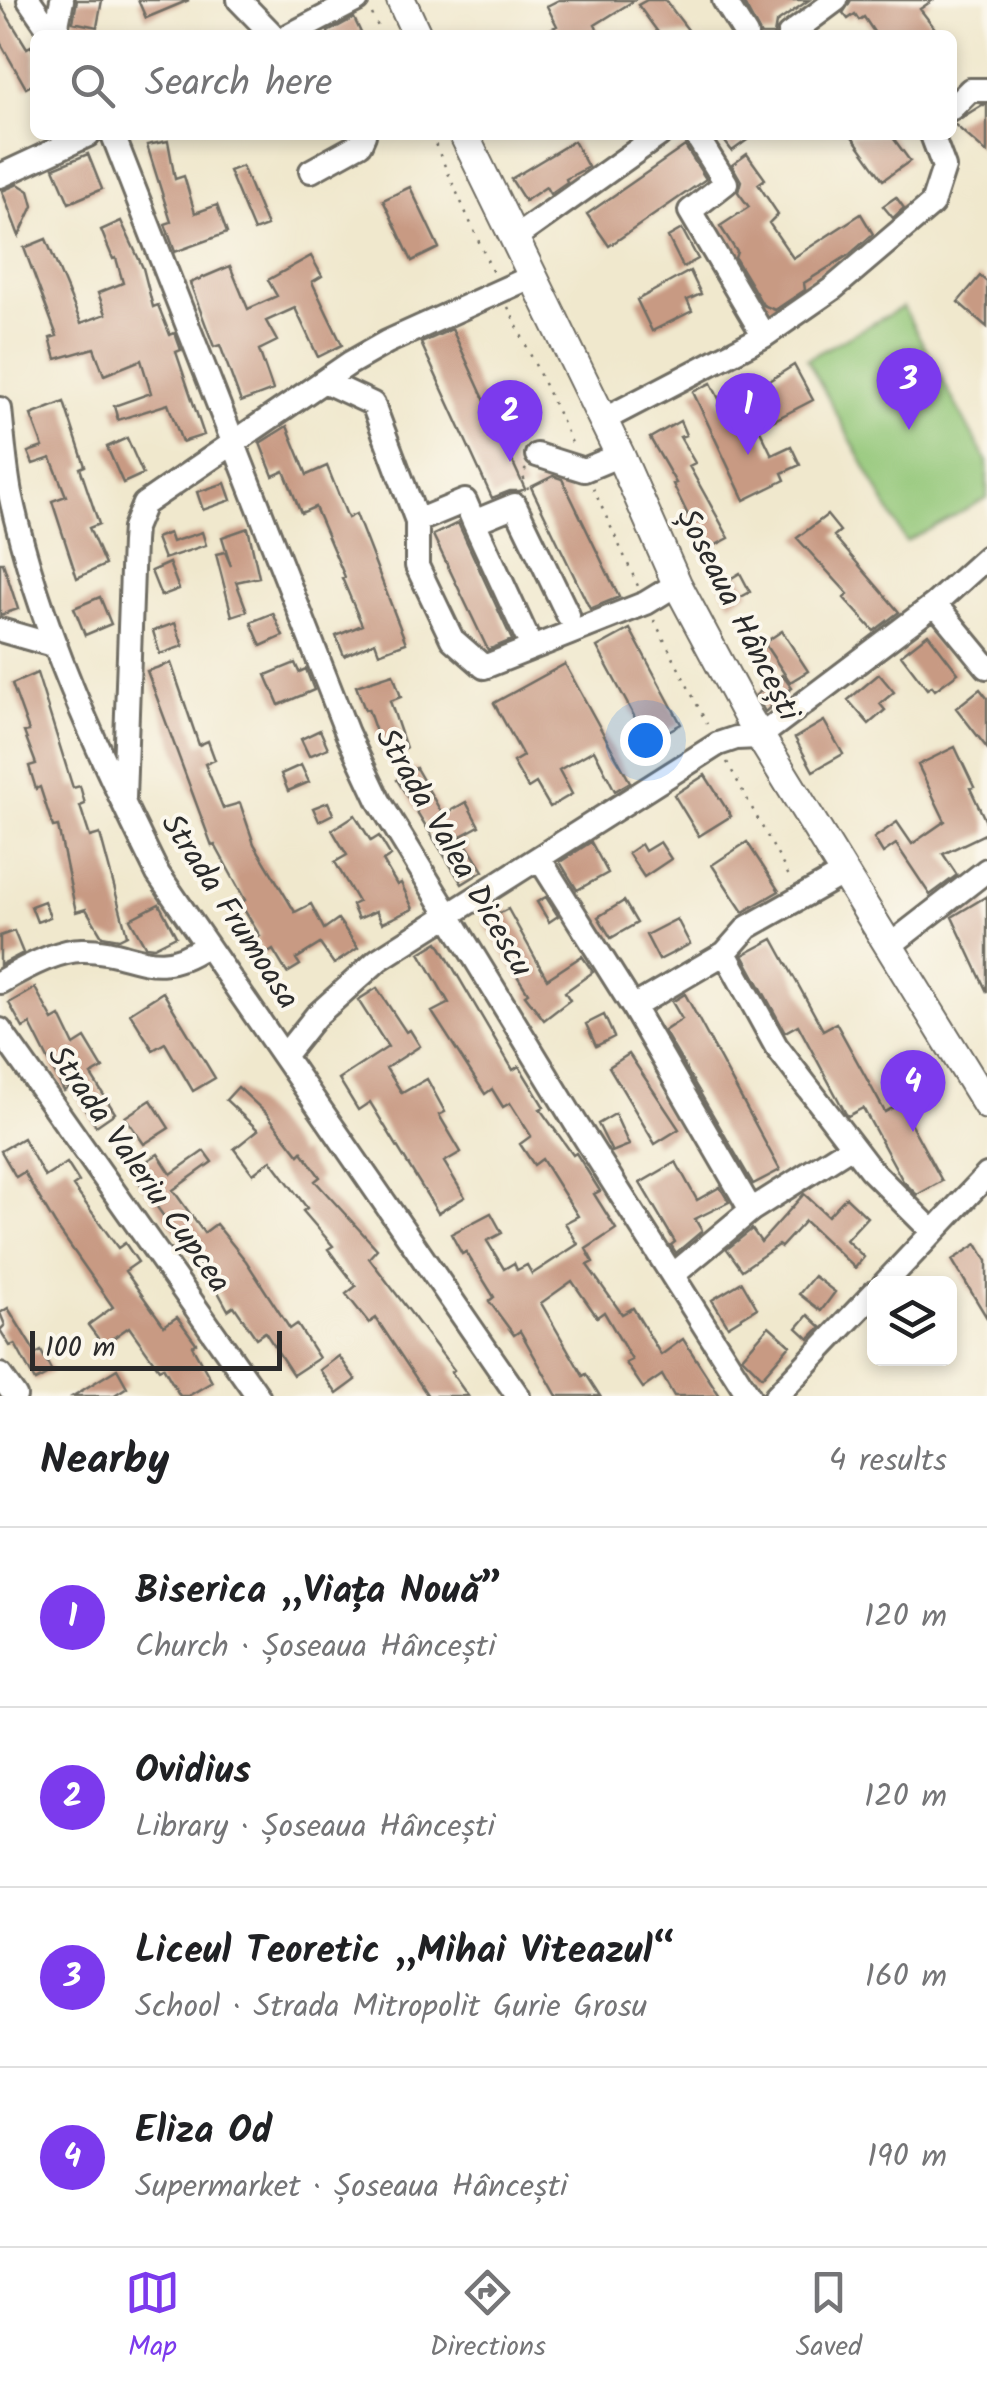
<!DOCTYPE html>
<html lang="en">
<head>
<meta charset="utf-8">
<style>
  body { margin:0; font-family:Kalam,sans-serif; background:#f6f6f6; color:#202124 }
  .controls { position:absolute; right:30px; bottom:30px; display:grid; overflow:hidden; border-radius:15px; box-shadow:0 5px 15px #0003 }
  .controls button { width:90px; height:90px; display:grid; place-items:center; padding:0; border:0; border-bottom:2px solid #e0e0e0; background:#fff; color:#202124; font:50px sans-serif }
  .scale { position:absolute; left:30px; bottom:25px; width:252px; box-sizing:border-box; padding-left:10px; border:5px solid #2b2b2b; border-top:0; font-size:28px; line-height:35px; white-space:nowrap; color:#2b2b2b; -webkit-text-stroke:8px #fbf7ec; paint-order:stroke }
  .you { position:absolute; left:645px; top:740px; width:35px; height:35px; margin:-25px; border:8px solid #fff; border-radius:50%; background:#1a73e8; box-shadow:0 0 0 15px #1a73e833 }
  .badge { display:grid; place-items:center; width:65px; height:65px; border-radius:50%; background:#7c3aed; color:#fff; font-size:32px; font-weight:700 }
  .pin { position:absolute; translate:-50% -82px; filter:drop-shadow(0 2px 5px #0008) }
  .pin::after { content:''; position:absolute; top:52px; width:35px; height:30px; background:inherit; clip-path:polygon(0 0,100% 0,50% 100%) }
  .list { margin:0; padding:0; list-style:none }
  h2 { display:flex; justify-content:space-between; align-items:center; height:130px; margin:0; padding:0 40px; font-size:42px }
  h2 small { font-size:32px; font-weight:400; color:#757577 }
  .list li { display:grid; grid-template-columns:65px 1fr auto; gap:30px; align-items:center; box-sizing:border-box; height:180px; padding:0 40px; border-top:2px solid #e0e0e0 }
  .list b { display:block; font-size:38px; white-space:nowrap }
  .list p { margin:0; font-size:32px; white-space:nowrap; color:#757577 }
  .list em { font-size:32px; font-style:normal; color:#757577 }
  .icon { flex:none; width:55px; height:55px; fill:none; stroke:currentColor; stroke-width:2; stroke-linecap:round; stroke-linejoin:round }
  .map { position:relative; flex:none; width:987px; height:1396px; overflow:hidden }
  .search { position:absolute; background:#fff; box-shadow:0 5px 15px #0003; left:30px; right:30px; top:30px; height:110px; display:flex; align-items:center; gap:25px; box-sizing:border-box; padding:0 35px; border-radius:15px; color:#757577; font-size:38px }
  .sheet { height:850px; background:#fff }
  nav { display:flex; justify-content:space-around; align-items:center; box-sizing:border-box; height:140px; border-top:2px solid #e0e0e0; background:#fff; font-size:28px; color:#757577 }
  nav a { display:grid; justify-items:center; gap:5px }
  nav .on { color:#7c3aed }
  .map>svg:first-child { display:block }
  .green { fill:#92c677; stroke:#5e7851; stroke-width:2.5 }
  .building { fill:#c89a83 }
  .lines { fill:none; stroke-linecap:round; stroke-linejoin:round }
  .minor-casing { stroke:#706d64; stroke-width:28 }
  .major-casing { stroke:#706d64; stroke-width:32 }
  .path { stroke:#706d64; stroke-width:2.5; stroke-dasharray:2.5 8; stroke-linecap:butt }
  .minor { stroke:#fff; stroke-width:22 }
  .major { stroke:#fff; stroke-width:28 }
  .labels { text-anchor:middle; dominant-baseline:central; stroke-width:8; stroke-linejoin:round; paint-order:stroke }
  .street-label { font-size:32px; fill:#2b2b2b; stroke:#fbf7ec }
</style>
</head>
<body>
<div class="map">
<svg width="987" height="1396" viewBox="0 0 987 1396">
  <rect width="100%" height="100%" fill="#fbf7ec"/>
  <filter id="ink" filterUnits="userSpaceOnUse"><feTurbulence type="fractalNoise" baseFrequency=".01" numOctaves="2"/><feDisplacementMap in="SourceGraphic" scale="20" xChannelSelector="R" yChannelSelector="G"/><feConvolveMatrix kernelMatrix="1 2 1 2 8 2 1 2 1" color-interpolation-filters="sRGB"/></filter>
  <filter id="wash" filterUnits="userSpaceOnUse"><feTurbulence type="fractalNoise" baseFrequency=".0048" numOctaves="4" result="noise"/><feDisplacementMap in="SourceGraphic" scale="40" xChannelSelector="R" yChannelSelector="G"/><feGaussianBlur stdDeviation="2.25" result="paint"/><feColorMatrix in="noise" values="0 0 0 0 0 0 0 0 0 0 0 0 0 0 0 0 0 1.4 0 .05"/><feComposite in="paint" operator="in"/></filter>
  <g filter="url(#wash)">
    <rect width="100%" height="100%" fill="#f0e8cd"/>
    <!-- green -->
    <path class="green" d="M903,307L987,462V498L906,542L807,359Z"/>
    <g id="blocks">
      <!-- building -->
      <path class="building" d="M77,0H102L97,27L73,22Z
        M138,0H189L146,18Z
        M559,0H635L595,25L600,35H538L557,26L547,6Z
        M647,0H665L692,35H660L638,5Z
        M742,0H809L776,23L774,35H761Z
        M851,0H933L920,9L940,35H876L864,17L859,20L855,14L848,19L843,13Z
        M0,4L27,48L31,46L35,54V83L26,88L0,42Z
        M354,18L362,35H329L328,32Z
        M982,105H987V153L953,123Z
        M720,135H754L732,151Z
        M851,135H891L910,161L883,180Z
        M168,141L175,179L184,176L195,213L217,205L227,233L175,252L165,224L171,222L147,145Z
        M574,141L588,167L566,179L567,182L550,194L546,187L525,201L511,179Z
        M685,146L706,179L609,246L587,214Z
        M88,154L102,189L69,203L54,168Z
        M747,154L765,179L758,184L778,214L769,223L793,258L861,214L873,234L850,254L804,283L805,290L775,310L763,305L735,258L737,252L720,226L749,207L738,192L741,181L732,165Z
        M242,166L267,226L254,231L229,171Z
        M18,184L29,191L33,206L19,236L2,191Z
        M410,187L439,248L412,261L383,200Z
        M896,197L904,208L893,218L883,206Z
        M121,221L143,268L153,307L158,305L170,335L175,333L181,350L176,352L204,435L182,442L168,404L118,420L114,406L151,393L141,360L104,375L94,348L56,359L50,338L57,336L24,248L46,239L81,323L106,314L98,293L123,283L116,258L113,259L101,230Z
        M682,229L698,259L683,267L668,237Z
        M311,256L322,276L312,282L342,345L318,357L295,308L266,321L277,341L259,350L273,390L241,402L220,345L214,347L190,283L230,266L248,309L277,296L268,280Z
        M690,271L701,294L687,300L692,311L652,331L637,300Z
        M980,276L987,282V327L958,302Z
        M452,329L525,489L520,491H510L492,498L421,343Z
        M794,365L813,400L759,428L772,455L791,446L800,465L782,473L785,480L744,500L693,392L711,383L730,421L761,406L753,391Z
        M64,402L85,466L80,468L99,524L89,528L105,565L77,578L52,501L66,496L51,458L33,464L28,452L43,447L31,415Z
        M680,421L686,435L680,437L695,463L689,466L729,538L706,550L697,531L690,535L681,518L688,515L673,484L676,483L650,438Z
        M287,426L307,475L327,466L348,518L356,514L406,643L379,653L375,642L344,656L336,636L362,625L342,578L345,577L315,507L301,513L284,471L273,476L260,443Z
        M127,438L143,474L123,483L107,447Z
        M553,476L562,479L619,597L590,609L531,487Z
        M225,483L231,500L203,510L197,492Z
        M827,515L840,531L834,536L899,612L874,631L844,598L848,594L797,538Z
        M458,523L512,640L488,650L433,535Z
        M248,528L259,577L236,582L247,611L232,616L216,554L225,552L231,566L222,537Z
        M202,532L206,545L164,559L156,538L169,533L172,542Z
        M0,563H3L18,609L0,615Z
        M169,563L179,589L161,596L151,571Z
        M740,573L750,592L730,603L720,585Z
        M100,597L111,624L85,635L74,608Z
        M273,613L283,636L261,646L251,622Z
        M175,623L183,646L160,654L153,631Z
        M630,629L681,724L648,742L597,647Z
        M782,631L808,671L790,682L764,643Z
        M928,634L958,673L935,690L932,686L927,689L901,655Z
        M171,663L199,745L208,741L215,760L205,764L223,808L240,803L254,844L295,912L311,904L324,929L338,919L358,948L334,964L320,944L296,959L300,965L287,973L273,950L265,955L255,939L260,936L240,903L245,900L215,845L212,846L147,671Z
        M295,663L299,672L306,669L314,690L279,705L266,675Z
        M565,664L630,782L615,791L594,750L559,770L572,794L550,807L536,783L528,788L513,762L523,756L494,703Z
        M37,673L73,788L80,786L85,804L80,806L90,837L100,834L127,935L119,939L102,936L86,909L76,912L58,826L53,827L40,787L36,789L29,766L36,764L24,732L29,731L12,684Z
        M393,674L401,697L390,701L406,748L384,755L368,709L365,710L356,686Z
        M879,674L894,692L880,704L885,710L869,724L848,700Z
        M782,675L792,688L765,712L756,695Z
        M980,689L987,698V748L956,708Z
        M824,721L843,754L813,771L795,738Z
        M320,730L328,748L309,756L301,739Z
        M955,747L974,787L970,788L987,824V833L943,854L957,875L930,895L896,844L883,853L874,838L897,822L912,844L945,821L918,765Z
        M301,765L309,782L288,791L281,774Z
        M416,768L443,815L466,802L479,826L461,836L483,871L462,884L397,780Z
        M705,775L731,816L699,836L674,795Z
        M328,802L333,814L319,821L313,808Z
        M355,815L371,841L379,836L391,856L383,861L397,885L401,883L413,909L382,923L376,911L358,919L352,905L358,902L335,862L347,855L332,830Z
        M591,842L608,873L577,890L560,862Z
        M660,842L671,859L644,877L628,853L641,844L645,851Z
        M747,842L779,891L743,912L712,865Z
        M987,896V992L952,917Z
        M546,897L558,916L549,922L537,902Z
        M44,901L50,917L37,922L31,906Z
        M624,901L637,923L611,938L598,917Z
        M159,904L176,936L154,947L145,946L130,919Z
        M508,909L547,979L582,956L593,972L565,992L570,1000L544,1020L525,995L528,993L483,922Z
        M677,919L690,944L659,960L646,935Z
        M14,931L23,953L0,965V936Z
        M773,939L823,1030L836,1023L885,1112L900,1104L942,1181L917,1195L903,1181L863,1108L848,1116L846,1114L798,1025L785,1032L743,955Z
        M438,942L513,1070L519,1066L544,1107L540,1109L573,1155L576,1153L600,1191L594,1194L616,1229L586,1249L593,1262L587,1265L622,1314L633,1308L661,1355L683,1339L720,1396H674L662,1375L643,1388L626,1363L632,1360L604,1312L597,1317L572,1281L541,1303L583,1376L586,1374L600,1396H557L520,1331L514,1335L489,1301L494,1297L466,1252L462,1254L451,1234L491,1213L502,1233L487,1241L504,1269L514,1263L517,1270L527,1265L532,1274L578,1244L565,1223L578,1216L542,1159L534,1165L520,1144L531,1136L510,1103L503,1107L492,1089L485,1094L432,1012L449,1003L420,953Z
        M35,988L53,1020L60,1016L74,1045L85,1038L103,1068L91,1075L115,1113L96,1126L71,1087L64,1091L30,1024L23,1028L9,1003Z
        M377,988L406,1032L410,1030L420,1046L386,1068L402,1093L427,1079L445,1112L439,1115L461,1152L444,1162L465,1197L438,1213L370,1102L358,1110L339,1079L388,1047L358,1000Z
        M163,992L215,1078L193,1091L165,1043L153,1050L130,1013Z
        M685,994L780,1170L753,1184L664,1031L682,1019L672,1002Z
        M604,1015L614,1037L596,1046L586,1024Z
        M629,1054L679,1129L655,1144L609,1067Z
        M238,1087L267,1114L299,1155L302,1152L320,1177L315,1181L377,1249L369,1258L454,1370L451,1372L468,1396H428L376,1318L369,1323L346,1294L356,1286L328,1249L333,1246L303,1211L307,1208L271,1160L253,1174L234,1149L258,1130L226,1100Z
        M151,1100L169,1128L144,1144L125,1117Z
        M615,1114L629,1145L612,1152L598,1124Z
        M23,1138L45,1177L67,1163L79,1182L73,1186L118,1248L125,1243L138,1262L125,1271L164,1326L177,1317L196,1343L192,1346L212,1382L188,1396H180L163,1367L159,1369L129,1327L103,1345L88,1325L113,1307L55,1224L24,1172L16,1177L1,1151Z
        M204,1151L212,1162L173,1190L204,1233L216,1224L246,1261L290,1329L297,1324L319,1358L293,1375L265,1332L256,1338L234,1306L228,1310L217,1290L131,1171L158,1154L171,1174Z
        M676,1162L697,1200L720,1187L729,1202L695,1219L702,1231L676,1253L671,1245L675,1242L640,1183Z
        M804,1194L828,1216L846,1197L867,1217L846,1240L864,1257L855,1268L805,1221L781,1247L778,1245L742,1270L727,1249L752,1229L761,1242Z
        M977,1244L987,1261V1318L952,1260Z
        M814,1276L835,1292L821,1311L799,1294Z
        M742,1282L757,1308L728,1326L712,1300Z
        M8,1308L36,1354L41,1351L52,1372L35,1381L15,1344L10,1346L0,1330L5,1325L0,1313Z
        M808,1315L821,1327L809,1339L797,1328Z
        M769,1326L790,1345L762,1377L742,1357Z
        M339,1356L356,1380L337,1394L320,1370Z
        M117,1369L127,1387L113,1396H73Z"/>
    </g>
  </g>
  <g filter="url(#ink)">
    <use href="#blocks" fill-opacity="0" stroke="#706d64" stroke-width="2.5"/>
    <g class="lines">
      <defs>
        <path id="minor" d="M29,0L53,35
          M239,0L273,35
          M724,0L746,35
          M55,35L62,0
          M290,35L357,0
          M789,35L836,0
          M952,108L970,90H987
          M113,135L347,733L379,801L575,1122L749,1396
          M696,135L726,183L690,211L764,336
          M311,171L360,144L364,135
          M0,176L88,135
          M513,239L659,135
          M324,381L373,404L417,521V566L452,639L484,667L646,603L677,584
          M0,409C3,437 5,466 10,493C38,626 98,753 158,874L518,1396
          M603,420L764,336L832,289L932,204L944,167L932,135
          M537,455L584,470L620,455
          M417,521L465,501L474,522
          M935,604L987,667
          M0,630L56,646
          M526,635L474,522L515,505L568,615
          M124,798L133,542L134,528L144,504L350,363L387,342L531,277
          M539,858L633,1007
          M888,947L987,870
          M725,953L776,1046L870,1169L932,1231
          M0,982C22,969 57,950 82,950C134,949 152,982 205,946
          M0,1030L258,1396
          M284,1056L316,1016L378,960L718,744L736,738L759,737L935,604L987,557
          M751,1210L633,1007L725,953L748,927L842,874
          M673,1275L751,1210L852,1146
          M884,1284L987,1175
          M0,1375L15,1396
          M776,1396L874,1293"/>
        <path id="major" d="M401,0L417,35
          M464,135L620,455L677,584L748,717L987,1105"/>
      </defs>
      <!-- minor casing -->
      <use href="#minor" class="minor-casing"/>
      <!-- major casing -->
      <use href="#major" class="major-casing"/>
      <!-- path -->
      <path class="path" d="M372,14L382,35
        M431,135L493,273
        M508,307L573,445
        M526,469L522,474L528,489
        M593,488L638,586
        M654,620L707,724
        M727,762L790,878"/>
      <!-- minor -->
      <use href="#minor" class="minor"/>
      <!-- major -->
      <use href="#major" class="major"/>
    </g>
  </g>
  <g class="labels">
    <!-- street labels -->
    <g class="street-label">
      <text transform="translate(737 615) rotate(63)">Șoseaua Hâncești</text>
      <text transform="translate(453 853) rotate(60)">Strada Valea Dicescu</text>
      <text transform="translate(229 912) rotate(57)">Strada Frumoasa</text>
      <text transform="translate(138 1170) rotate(55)">Strada Valeriu Cupcea</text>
    </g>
  </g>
</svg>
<div class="controls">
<button><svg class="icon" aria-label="layers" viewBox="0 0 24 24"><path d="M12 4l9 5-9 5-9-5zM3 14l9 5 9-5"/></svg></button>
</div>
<div class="scale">100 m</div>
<div class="you"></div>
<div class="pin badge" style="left:748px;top:455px">1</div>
<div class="pin badge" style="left:510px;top:462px">2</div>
<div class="pin badge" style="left:909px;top:430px">3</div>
<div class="pin badge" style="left:913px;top:1132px">4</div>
<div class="search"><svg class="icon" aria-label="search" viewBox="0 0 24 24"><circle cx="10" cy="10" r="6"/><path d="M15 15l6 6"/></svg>Search here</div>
</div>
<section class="sheet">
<h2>Nearby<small>4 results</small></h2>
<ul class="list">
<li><span class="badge">1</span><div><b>Biserica „Viața Nouă”</b><p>Church · Șoseaua Hâncești</p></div><em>120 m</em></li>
<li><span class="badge">2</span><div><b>Ovidius</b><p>Library · Șoseaua Hâncești</p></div><em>120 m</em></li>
<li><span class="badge">3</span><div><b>Liceul Teoretic „Mihai Viteazul“</b><p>School · Strada Mitropolit Gurie Grosu</p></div><em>160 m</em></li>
<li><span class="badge">4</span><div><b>Eliza Od</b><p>Supermarket · Șoseaua Hâncești</p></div><em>190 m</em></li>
</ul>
</section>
<nav>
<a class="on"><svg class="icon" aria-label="map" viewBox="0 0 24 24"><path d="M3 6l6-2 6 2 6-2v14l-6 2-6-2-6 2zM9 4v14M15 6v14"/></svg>Map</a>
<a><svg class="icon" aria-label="directions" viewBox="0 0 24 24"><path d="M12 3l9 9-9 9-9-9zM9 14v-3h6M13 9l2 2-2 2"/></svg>Directions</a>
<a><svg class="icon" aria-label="saved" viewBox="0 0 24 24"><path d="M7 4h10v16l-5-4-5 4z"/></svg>Saved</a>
</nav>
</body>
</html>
